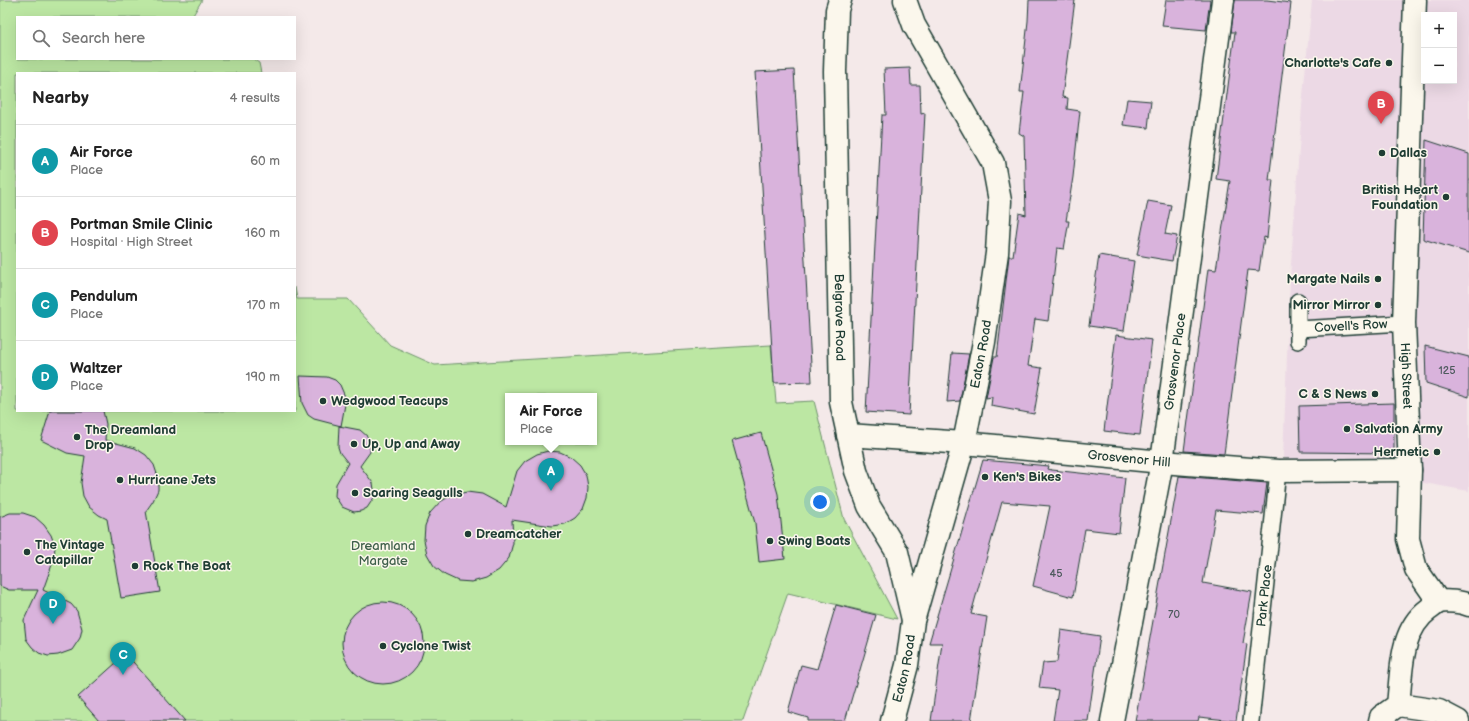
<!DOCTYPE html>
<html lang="en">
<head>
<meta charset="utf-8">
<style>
  body { margin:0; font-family:"Balsamiq Sans",sans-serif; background:#f2f2f2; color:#222 }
  .controls { position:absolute; right:12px; top:12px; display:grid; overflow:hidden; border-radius:0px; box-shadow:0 4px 16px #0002 }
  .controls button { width:36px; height:36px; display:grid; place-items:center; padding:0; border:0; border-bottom:1px solid #e0e0e0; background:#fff; color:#222; font:20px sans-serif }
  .you { position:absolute; left:820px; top:502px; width:14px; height:14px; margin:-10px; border:3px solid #fff; border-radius:50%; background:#1a73e8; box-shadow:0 0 0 6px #1a73e833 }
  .badge { display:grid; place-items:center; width:26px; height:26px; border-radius:50%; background:#1a73e8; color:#fff; font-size:13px; font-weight:700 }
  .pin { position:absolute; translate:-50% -33px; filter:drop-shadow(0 1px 2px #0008) }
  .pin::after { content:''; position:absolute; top:21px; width:14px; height:12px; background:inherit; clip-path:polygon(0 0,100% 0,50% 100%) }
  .popup { position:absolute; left:505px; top:393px; width:92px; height:52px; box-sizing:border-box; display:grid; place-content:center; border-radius:0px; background:#fff; filter:drop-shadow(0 1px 3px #0005); font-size:13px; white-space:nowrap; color:#767676 }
  .popup b { font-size:15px; color:#222 }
  .popup::after { content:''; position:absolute; left:50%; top:100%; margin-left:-8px; border:8px solid transparent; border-top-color:#fff }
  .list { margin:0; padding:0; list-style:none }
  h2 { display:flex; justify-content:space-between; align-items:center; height:52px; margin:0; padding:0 16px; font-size:17px }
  h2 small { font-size:13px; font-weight:400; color:#767676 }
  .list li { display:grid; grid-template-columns:26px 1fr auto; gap:12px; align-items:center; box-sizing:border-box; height:72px; padding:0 16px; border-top:1px solid #e0e0e0 }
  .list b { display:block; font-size:15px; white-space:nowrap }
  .list p { margin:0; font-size:13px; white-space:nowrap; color:#767676 }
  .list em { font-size:13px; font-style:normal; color:#767676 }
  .icon { flex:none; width:22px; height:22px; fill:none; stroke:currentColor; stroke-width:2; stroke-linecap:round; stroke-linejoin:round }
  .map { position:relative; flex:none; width:1469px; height:721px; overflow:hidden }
  .search { position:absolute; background:#fff; box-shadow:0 4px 16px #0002; left:16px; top:16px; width:280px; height:44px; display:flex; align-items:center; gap:10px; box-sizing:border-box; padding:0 14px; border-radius:0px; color:#767676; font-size:15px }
  .panel { position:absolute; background:#fff; box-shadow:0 4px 16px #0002; left:16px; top:72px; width:280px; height:340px; border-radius:0px }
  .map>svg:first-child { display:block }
  .built { fill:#ecd9e5; fill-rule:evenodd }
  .green { fill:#bce7a3; stroke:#6e926c; fill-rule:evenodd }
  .building { fill:#d9b3dc; stroke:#1f3d34 }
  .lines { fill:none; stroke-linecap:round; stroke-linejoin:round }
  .service-casing { stroke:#1f3d34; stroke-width:18 }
  .pedestrian-casing { stroke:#1f3d34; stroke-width:25 }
  .minor-casing { stroke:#1f3d34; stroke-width:25 }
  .primary-casing { stroke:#1f3d34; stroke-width:25 }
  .service { stroke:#fbf7ec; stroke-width:15 }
  .pedestrian { stroke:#fbf7ec; stroke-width:22 }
  .minor { stroke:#fbf7ec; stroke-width:22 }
  .primary { stroke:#fbf7ec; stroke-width:22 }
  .poi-dot { fill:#1f3d34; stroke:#fbf7ec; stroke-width:1.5 }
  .labels { text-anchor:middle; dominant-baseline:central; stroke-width:3; stroke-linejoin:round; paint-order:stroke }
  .number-label { font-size:11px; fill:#4e5a5e }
  .poi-label { font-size:13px; font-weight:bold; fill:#1f3d34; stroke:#fbf7ec; text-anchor:start }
  .street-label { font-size:13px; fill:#1f3d34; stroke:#fbf7ec }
  .park-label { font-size:13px; fill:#3e5f4a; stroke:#fbf7ec }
</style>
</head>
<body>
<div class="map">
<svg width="1469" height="721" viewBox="0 0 1469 721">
  <rect width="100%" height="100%" fill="#f4e9e9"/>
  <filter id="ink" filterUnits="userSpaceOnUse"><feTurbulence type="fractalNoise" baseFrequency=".025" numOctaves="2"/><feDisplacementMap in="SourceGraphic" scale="8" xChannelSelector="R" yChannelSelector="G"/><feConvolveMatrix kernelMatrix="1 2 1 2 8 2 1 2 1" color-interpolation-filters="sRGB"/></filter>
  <g filter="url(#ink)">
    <!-- built -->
    <path class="built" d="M1312,0H1469V491L1283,458L1290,278L1302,106ZM1424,15H1454V81H1424Z"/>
    <!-- green -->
    <path class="green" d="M0,0H202L192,17H17V59H253L259,63L261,73H17V411H295V287L297,299H348L390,345L435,365L771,345L776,403L814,401L844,519L897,619L788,593L743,721H0ZM508,396H594V442H508Z"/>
    <!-- building -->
    <path class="building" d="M1029,0H1075L1062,97L1068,98L1067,109L1080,111L1073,177L1066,221H1069L1064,249L1057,248L1048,321L1035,319L1028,366L1042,368L1034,414L991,406L992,397L986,398L994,357H997L1009,256H1013L1019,213L1026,215L1024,136L1019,133L1024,92H1020L1028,21Z
      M1166,0H1210L1206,30L1162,26Z
      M1235,0H1267L1291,3L1269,180H1273L1267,238L1264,237L1259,271L1248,270L1224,454L1184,451L1208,269L1216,270L1230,181L1216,179L1235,32H1231Z
      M910,68L911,85H920L921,114L925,113L909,415L866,412L882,115H886L884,69Z
      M794,70L812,382L774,383L755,72Z
      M1127,99L1151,101L1148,128L1123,125Z
      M1426,140L1469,154V253L1423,239Z
      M1148,201L1171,205L1165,234L1177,236L1172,261L1137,255Z
      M1099,255L1134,261L1124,331L1089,326Z
      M1116,335L1152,340L1140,435L1104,431Z
      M1425,346L1469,357V397L1426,383Z
      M952,353L969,354L960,401L947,402Z
      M300,376L327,377L335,380L340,385L346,399L341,426L314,419L308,415L302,403Z
      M1394,403V453L1300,452L1299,406Z
      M50,411H103L106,424L105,440L135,448L146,455L154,465L158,477V490L153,501L146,511L160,592L121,598L107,519L99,515L89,507L83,496L81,483L85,456L67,453L41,440Z
      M339,426L360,430L368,437L370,442V452L360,466L373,483L375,496L367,508L361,511L354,512L342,507L335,496L336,484L348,463L340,453L338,447Z
      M761,433L778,494L785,559L759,562L755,523L732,441Z
      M548,451L560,452L571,457L580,465L586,475L588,487L587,498L583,509L575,518L565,524L552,526L512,520L513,543L509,558L499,570L486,578L472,582L458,581L445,575L434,566L427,554L424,540L425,526L430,513L440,502L452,495L467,492L482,494L506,507L517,471L525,461L537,454Z
      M983,460L1049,466L1048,469L1052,470L1125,478L1119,533L1085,529L1073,597L1033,586L1050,506L1002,502L971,614L987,617L971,721H931L942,643H929Z
      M1179,476L1267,483L1263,514L1216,510L1203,583L1252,592L1243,643L1247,644L1236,721L1199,717L1198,721H1135Z
      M10,513H23L35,517L44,525L51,535L55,546L54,559L43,590L71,604L77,611L82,629L80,638L72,650L58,655L48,656L39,653L32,647L26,639L24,620L38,590H9L0,586V517Z
      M342 643a41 41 0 1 1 82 0a41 41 0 1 1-82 0Z
      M836,605L876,615L845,721H808V718L788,712L801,665L817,669Z
      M1061,630L1100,636L1088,721H1053L1058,690L1039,688L1043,663L1057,662Z
      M126,654L185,721H99L78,697Z"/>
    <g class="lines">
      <defs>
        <g id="service">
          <path id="s1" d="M1298,329L1404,323"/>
          <path d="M1298,341V301"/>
          <path id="s2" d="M1251,721L1278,471"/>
        </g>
        <g id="pedestrian">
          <path id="s3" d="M1415,0L1404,323L1410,470L1408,539L1416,569L1439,602"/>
        </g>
        <g id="minor">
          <path id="s4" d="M848,435L964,443L1162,462L1278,471L1410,470"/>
          <path d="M1398,705L1439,711L1458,721"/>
          <path id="s5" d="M1112,721L1162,462L1223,0"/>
          <path d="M1380,721L1381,717L1398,705C1402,672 1399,631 1429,609C1432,607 1435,604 1439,602C1446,600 1462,602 1469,605"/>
        </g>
        <g id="primary">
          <path id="s6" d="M840,0L837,10L835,71L841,402L856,471L869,506L897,552L913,620"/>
          <path id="s7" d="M892,721L907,665L913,621L964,443L984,342L997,253L1000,201L993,163L914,25L905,0"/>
        </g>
      </defs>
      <!-- service casing -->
      <use href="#service" class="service-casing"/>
      <!-- pedestrian casing -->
      <use href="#pedestrian" class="pedestrian-casing"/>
      <!-- minor casing -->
      <use href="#minor" class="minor-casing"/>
      <!-- primary casing -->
      <use href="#primary" class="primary-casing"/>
      <!-- service -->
      <use href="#service" class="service"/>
      <!-- pedestrian -->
      <use href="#pedestrian" class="pedestrian"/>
      <!-- minor -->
      <use href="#minor" class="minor"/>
      <!-- primary -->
      <use href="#primary" class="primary"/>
    </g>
  </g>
  <!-- markers -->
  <g class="poi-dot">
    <circle cx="1389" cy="63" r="4"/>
    <circle cx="1382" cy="153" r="4"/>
    <circle cx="1446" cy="197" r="4"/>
    <circle cx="1378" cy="279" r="4"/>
    <circle cx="1378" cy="305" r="4"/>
    <circle cx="1375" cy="394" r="4"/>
    <circle cx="323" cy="401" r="4"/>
    <circle cx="1347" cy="429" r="4"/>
    <circle cx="77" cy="437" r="4"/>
    <circle cx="354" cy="444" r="4"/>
    <circle cx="1437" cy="452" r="4"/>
    <circle cx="985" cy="477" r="4"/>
    <circle cx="120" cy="480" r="4"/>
    <circle cx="355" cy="493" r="4"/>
    <circle cx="468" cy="534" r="4"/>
    <circle cx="770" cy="541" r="4"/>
    <circle cx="27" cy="552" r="4"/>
    <circle cx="135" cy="566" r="4"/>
    <circle cx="383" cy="646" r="4"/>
  </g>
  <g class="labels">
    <!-- number labels -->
    <g class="number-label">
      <text x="1447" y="370">125</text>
      <text x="1056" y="573">45</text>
      <text x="1174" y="614">70</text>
    </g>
    <!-- poi labels -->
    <g class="poi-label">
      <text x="1381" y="63" text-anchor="end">Charlotte's Cafe</text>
      <text x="1390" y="153">Dallas</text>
      <text x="1438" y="190" text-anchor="end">British Heart<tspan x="1438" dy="15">Foundation</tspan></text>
      <text x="1370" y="279" text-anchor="end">Margate Nails</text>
      <text x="1370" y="305" text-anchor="end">Mirror Mirror</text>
      <text x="1367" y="394" text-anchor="end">C &amp; S News</text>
      <text x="331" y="401">Wedgwood Teacups</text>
      <text x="1355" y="429">Salvation Army</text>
      <text x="85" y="430">The Dreamland<tspan x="85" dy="15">Drop</tspan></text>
      <text x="362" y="444">Up, Up and Away</text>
      <text x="1429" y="452" text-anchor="end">Hermetic</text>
      <text x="993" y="477">Ken's Bikes</text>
      <text x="128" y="480">Hurricane Jets</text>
      <text x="363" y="493">Soaring Seagulls</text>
      <text x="476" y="534">Dreamcatcher</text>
      <text x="778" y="541">Swing Boats</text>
      <text x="35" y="545">The Vintage<tspan x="35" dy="15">Catapillar</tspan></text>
      <text x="143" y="566">Rock The Boat</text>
      <text x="391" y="646">Cyclone Twist</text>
    </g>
    <!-- street labels -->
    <g class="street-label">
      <text stroke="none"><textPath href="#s6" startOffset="318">Belgrave Road</textPath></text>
      <text stroke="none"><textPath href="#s1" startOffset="53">Covell's Row</textPath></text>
      <text stroke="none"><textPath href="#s7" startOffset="378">Eaton Road</textPath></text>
      <text stroke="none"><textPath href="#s5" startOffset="365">Grosvenor Place</textPath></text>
      <text stroke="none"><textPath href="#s3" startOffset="376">High Street</textPath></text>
      <text stroke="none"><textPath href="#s4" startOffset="282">Grosvenor Hill</textPath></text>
      <text stroke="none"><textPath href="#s2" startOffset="126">Park Place</textPath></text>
      <text stroke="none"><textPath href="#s7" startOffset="54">Eaton Road</textPath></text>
    </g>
    <!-- park labels -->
    <g class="park-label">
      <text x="383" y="546">Dreamland<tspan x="383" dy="15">Margate</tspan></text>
    </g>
  </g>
</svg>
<div class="controls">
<button>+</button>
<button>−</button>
</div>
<div class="you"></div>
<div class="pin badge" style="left:551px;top:491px;background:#0f9aa8">A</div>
<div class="popup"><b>Air Force</b>Place</div>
<div class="pin badge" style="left:1381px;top:124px;background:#e0444e">B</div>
<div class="pin badge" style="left:123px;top:675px;background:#0f9aa8">C</div>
<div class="pin badge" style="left:53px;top:624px;background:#0f9aa8">D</div>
<div class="search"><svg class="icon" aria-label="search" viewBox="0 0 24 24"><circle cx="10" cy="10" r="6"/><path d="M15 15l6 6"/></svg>Search here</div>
<section class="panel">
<h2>Nearby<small>4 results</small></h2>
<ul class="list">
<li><span class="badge" style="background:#0f9aa8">A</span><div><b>Air Force</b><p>Place</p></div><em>60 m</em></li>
<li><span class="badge" style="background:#e0444e">B</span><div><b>Portman Smile Clinic</b><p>Hospital · High Street</p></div><em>160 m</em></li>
<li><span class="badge" style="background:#0f9aa8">C</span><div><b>Pendulum</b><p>Place</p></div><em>170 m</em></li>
<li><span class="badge" style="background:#0f9aa8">D</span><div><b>Waltzer</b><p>Place</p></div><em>190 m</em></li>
</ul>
</section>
</div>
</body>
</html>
